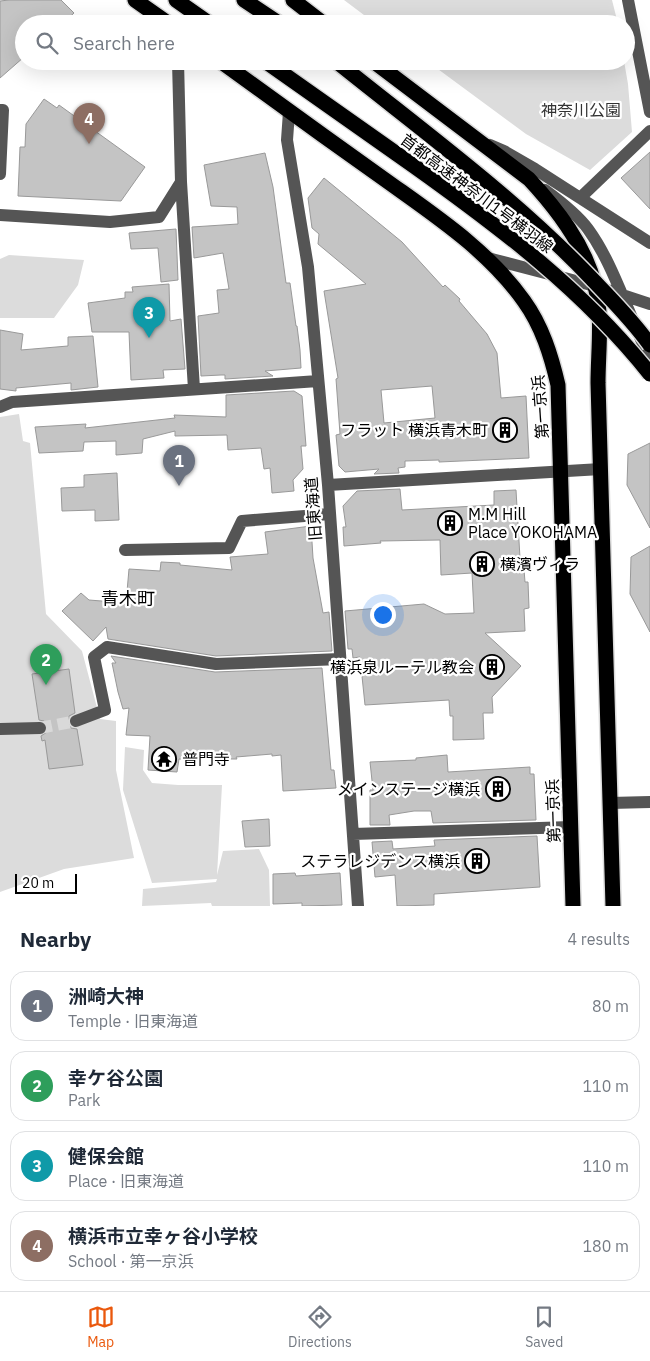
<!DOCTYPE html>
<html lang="en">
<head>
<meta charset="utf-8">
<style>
  body { margin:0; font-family:"IBM Plex Sans","Noto Sans JP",sans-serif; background:#f6f6f7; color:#1f2937 }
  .scale { position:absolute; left:15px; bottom:12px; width:62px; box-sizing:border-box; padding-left:5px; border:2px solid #000; border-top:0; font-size:14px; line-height:18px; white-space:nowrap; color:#000; -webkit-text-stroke:4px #fff; paint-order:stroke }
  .you { position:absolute; left:382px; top:614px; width:18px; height:18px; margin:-12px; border:4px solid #fff; border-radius:50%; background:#1a73e8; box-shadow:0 0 0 8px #1a73e833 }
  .badge { display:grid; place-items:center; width:32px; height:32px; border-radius:50%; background:#ea580c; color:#fff; font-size:16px; font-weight:700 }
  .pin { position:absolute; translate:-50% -41px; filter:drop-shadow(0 1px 2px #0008) }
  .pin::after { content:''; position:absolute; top:26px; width:18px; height:15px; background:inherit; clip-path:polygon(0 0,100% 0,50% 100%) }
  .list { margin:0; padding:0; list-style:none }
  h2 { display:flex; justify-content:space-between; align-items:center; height:65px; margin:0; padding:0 20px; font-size:21px }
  h2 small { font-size:16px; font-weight:400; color:#747a83 }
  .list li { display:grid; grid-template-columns:32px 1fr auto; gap:15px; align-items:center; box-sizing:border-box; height:70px; margin:0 10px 10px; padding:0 10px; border:1px solid #e0e1e3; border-radius:15px }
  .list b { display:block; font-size:19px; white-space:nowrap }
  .list p { margin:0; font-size:16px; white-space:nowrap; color:#747a83 }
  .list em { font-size:16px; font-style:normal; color:#747a83 }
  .icon { flex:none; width:28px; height:28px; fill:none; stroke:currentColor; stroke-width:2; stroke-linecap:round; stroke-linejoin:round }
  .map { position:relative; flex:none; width:650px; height:906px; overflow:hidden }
  .search { position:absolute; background:#fff; box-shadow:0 5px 20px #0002; left:15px; right:15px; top:15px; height:55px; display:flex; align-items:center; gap:12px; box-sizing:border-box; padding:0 18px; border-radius:28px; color:#747a83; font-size:19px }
  .sheet { height:385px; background:#fff }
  nav { display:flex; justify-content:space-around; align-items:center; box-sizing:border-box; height:70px; border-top:1px solid #e0e1e3; background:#fff; font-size:14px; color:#747a83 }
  nav a { display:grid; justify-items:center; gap:2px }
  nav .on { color:#ea580c }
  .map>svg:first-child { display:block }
  .green { fill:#dcdcdc }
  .building { fill:#c4c4c4; stroke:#999; fill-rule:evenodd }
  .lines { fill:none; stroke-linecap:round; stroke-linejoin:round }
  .minor-tunnel { stroke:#d9d9d9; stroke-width:12; stroke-dasharray:12 6; stroke-linecap:butt }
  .highway-casing { stroke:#dbdbdb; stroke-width:18 }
  .minor { stroke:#555; stroke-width:12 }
  .highway { stroke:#000; stroke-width:15 }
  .highway-bridge-casing { stroke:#dbdbdb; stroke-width:18; stroke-linecap:butt }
  .highway-bridge { stroke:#000; stroke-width:15 }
  .labels { text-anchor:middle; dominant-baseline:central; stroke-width:4.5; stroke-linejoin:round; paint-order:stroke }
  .park-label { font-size:16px; fill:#333; stroke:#fff }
  .street-label { font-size:16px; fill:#000; stroke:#fff }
  .poi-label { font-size:16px; fill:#000; stroke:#fff; text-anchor:end }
  .neighbourhood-label { font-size:18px; fill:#000; stroke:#fff }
</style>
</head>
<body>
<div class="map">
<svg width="650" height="906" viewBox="0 0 650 906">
  <rect width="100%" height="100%" fill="#fff"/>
  <!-- green -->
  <path class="green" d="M344,0H612L618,24H376Z
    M427,61H624L628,84L632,132L590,170L526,134Z
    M9,255L84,260L78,285L54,318H0V259Z
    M19,414L23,441L30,443L46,614L82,651L100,719L116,721V770L134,858L64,869L0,892V417Z
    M125,747L144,750L143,770L152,783L178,785H222L217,875L223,851L259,849L269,870L270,906H212L211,903L142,906L143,889L216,882L217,879L152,883L123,790Z"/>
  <!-- building -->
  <path class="building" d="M9,0H61L74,13L62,24H24V57L0,78V1Z
    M44,99L57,108L59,105L145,167L121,201L18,196L20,147H25L26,124Z
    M650,152V209L621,178Z
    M265,153L273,187L286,283H290L296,326H297L300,350L301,368L265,371L273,376L225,379V375H221L201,376L198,316L219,313L217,290L229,289L223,253L194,258L192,227L238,224L237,207L211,206L204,165Z
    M324,178L402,242L443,287L445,285L460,299L459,301L487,334L497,353L501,398L526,396L529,458L439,462V460L405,461V467L398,468L399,473L374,474L379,469L345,472L339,466L336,435L340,434L336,379L338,378L324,291L366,284L318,244L319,234L312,228L308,198ZM432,386L435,418L384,423L381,390Z
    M176,229L178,280L161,282L158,248L131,249L129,233Z
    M169,284L170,321L181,319L185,369L163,370L164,378L131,380L129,332H92L88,303L125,298V292H133L132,287Z
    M0,330L23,334L21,350L68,346V337L93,336L98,387L71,390V383L16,388V391L0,389Z
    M294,391L302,396L306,446H301L303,469L293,480L294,491L272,493L270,468L264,469L261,448L228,450L227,435L175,436V431L143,439L142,453L116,455V441L84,442L83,451L39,453L35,427L86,424L85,428L175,418L174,415L226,417V395Z
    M650,443V528L627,485L628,454Z
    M117,473L119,520L95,521V510L62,511L61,488L84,487V475Z
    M400,489L402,510L494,505V491L516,490L520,558L523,557L525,582H528L529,608L524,609L525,631L485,633L521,666L492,697L493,713H483L484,739L453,740V716H450L449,700L365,705L360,657L353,658L352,649H348L345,611L424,604L445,614L474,613L472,573L441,575L440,540L380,541L381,543L344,546L343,527H346L343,506L357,491Z
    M311,526L313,558L323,613L329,612L332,651L216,656L108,639L106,627L93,641L62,611L81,593L89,600L126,603L129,569L160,571L161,562L180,563V565L232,570L230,557L268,554L265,532Z
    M650,546V632L630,594L631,557Z
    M111,656L215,672L322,668L331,770H334L336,788L283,791L281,755L272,756V754L236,757L237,759H179L177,772L148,770L150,736L126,735L129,708L123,709L118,692L112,663H116Z
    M69,669L75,713L69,716L68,723L71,728L77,729L83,765L49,769L45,740L42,741L41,736L47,732L48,727L44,721L39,720L32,674Z
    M447,755L448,772L530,767V774H534L536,820L433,823L431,811H414L389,815L390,825H370V790H373L370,762L416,760V758Z
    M269,819L270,846L245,847L242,821Z
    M537,836L540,887L434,894V905L397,906L395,875L375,877L372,842L392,841L393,849L435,846L434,840Z
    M295,873L296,876L340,873L342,905L302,906V903L273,904V874Z"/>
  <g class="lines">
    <!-- minor-tunnel -->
    <path class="minor-tunnel" d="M40,728L76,721"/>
    <defs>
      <path id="highway" d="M135,0L169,24
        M176,0L210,24
        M244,0L280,24
        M293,0L324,24
        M220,61C275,101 329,140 384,179C434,215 488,250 524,301C542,326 551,355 558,385L573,906
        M373,61L529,179C557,209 585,245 595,286C603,317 598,352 598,383L613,906"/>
    </defs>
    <!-- highway casing -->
    <use href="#highway" class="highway-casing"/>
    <!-- minor -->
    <path class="minor" d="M628,0L650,112
      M178,61L181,182L194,389
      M0,110H3L0,174
      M289,112L287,140L308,267L328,485L358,906
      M490,145L504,151L535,169L650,243
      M545,190C560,201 577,214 588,229C607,255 619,288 632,318
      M580,198L650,131
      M0,215L110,222L159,217L181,182
      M484,257L595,286L650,304
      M640,337L650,360
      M0,407L12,402L318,381
      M328,485L601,469
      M125,550L229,548L242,521L330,514
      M76,721L105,710L94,657L107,647L216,664L340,659
      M0,729L40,728
      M610,803L650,802
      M353,834L571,827"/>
    <!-- highway -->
    <use href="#highway" class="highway"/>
    <defs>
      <path id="highway-bridge" d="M265,61C315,96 365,131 414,166C501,228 583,290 650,374
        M337,62C424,132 515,198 592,279C612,300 633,321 650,345"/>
    </defs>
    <!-- highway-bridge casing -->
    <use href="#highway-bridge" class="highway-bridge-casing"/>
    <!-- highway-bridge -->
    <use href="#highway-bridge" class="highway-bridge"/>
  </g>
  <!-- icons -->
  <defs>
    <symbol id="building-ring" viewBox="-11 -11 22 22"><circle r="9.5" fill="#fff" stroke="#000" stroke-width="1.5"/><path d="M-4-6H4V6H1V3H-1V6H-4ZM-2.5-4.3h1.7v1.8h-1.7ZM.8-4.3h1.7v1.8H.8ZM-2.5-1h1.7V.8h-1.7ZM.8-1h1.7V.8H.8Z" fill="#000"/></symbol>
    <symbol id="temple-ring" viewBox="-11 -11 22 22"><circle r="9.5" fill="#fff" stroke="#000" stroke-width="1.5"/><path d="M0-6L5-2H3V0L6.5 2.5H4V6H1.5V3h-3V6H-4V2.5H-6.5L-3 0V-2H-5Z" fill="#000"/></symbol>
  </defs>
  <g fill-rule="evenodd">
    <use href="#building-ring" x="491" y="416" width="28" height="28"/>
    <use href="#building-ring" x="436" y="509" width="28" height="28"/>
    <use href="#building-ring" x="468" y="550" width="28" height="28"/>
    <use href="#building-ring" x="478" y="653" width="28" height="28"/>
    <use href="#temple-ring" x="150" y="745" width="28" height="28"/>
    <use href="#building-ring" x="484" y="775" width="28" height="28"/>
    <use href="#building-ring" x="463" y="847" width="28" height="28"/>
  </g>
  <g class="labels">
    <!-- park labels -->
    <g class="park-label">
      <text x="581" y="110">神奈川公園</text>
    </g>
    <!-- street labels -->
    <g class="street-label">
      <text transform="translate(477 193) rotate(37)">首都高速神奈川1号横羽線</text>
      <text transform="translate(540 407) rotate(-94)">第一京浜</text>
      <text transform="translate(313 509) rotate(-94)">旧東海道</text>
      <text transform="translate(553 811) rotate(-92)">第一京浜</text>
    </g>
    <!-- poi labels -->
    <g class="poi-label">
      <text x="488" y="430">フラット 横浜青木町</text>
      <text x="468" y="514" text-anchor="start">M.M Hill<tspan x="468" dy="18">Place YOKOHAMA</tspan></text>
      <text x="500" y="564" text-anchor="start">横濱ヴィラ</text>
      <text x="474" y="667">横浜泉ルーテル教会</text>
      <text x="182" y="759" text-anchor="start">普門寺</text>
      <text x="480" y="789">メインステージ横浜</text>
      <text x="460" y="861">ステラレジデンス横浜</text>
    </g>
    <!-- neighbourhood labels -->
    <g class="neighbourhood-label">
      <text x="128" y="598">青木町</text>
    </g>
  </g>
</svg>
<div class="scale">20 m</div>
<div class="you"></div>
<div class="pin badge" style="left:179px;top:486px;background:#6b7280">1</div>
<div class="pin badge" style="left:46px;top:685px;background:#2e9e5b">2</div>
<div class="pin badge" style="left:149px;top:338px;background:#0f9aa8">3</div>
<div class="pin badge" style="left:89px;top:144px;background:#8d6e63">4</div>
<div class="search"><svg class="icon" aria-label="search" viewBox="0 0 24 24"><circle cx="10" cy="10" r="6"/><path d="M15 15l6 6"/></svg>Search here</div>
</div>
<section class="sheet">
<h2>Nearby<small>4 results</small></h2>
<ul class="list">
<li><span class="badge" style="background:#6b7280">1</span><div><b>洲崎大神</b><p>Temple · 旧東海道</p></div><em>80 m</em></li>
<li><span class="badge" style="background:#2e9e5b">2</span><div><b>幸ケ谷公園</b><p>Park</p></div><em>110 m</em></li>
<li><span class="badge" style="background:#0f9aa8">3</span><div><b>健保会館</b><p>Place · 旧東海道</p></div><em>110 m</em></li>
<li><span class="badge" style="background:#8d6e63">4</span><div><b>横浜市立幸ヶ谷小学校</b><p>School · 第一京浜</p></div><em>180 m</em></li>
</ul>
</section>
<nav>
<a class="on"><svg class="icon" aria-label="map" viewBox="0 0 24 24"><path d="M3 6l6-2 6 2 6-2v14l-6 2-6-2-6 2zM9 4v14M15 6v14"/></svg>Map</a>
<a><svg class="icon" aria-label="directions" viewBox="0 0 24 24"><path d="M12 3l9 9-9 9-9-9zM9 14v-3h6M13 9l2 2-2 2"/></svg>Directions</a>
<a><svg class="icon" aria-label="saved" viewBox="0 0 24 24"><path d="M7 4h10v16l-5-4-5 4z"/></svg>Saved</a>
</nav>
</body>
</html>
